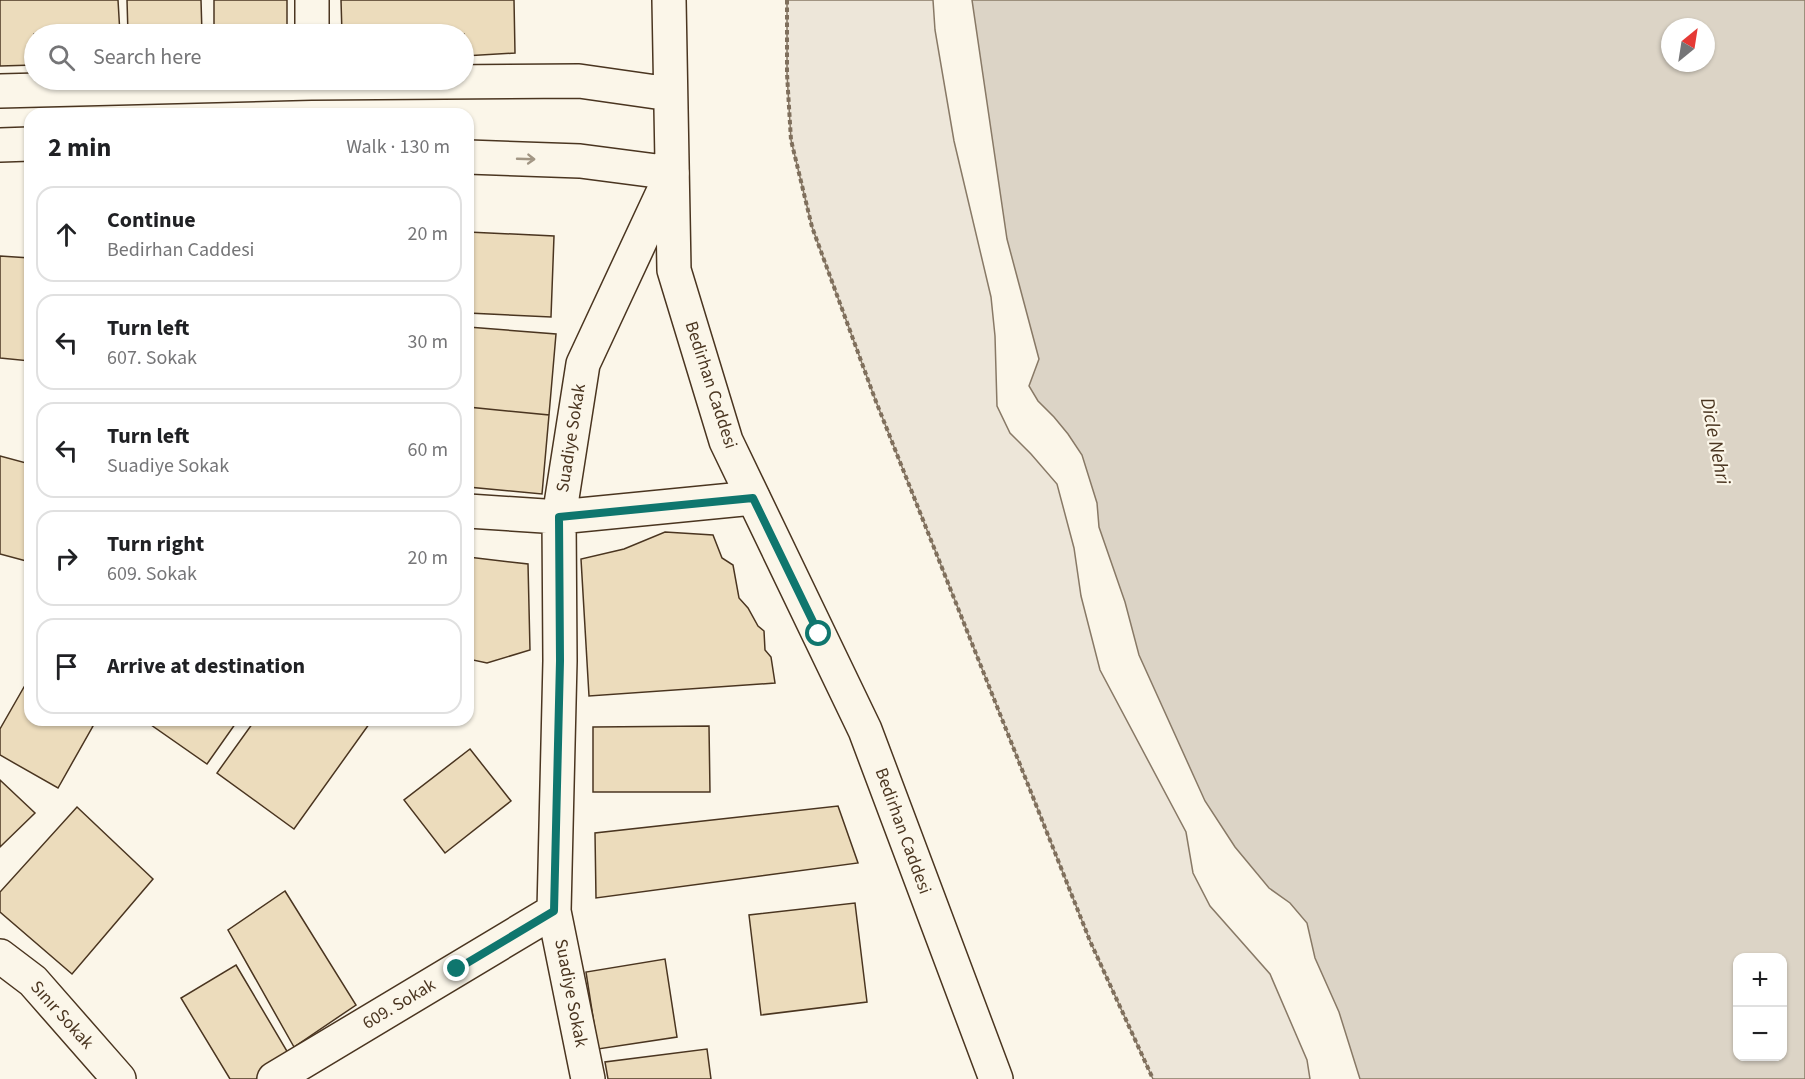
<!DOCTYPE html>
<html lang="en">
<head>
<meta charset="utf-8">
<style>
  body { margin:0; font-family:"Source Sans 3",sans-serif; background:#f6f6f6; color:#202124 }
  .controls { position:absolute; right:18px; bottom:18px; display:grid; overflow:hidden; border-radius:12px; box-shadow:0 2px 4px #0004 }
  .controls button { width:54px; height:54px; display:grid; place-items:center; padding:0; border:0; border-bottom:2px solid #e0e0e0; background:#fff; color:#202124; font:30px sans-serif }
  .compass { position:absolute; left:1661px; top:18px; width:54px; height:54px; border-radius:50%; background:#fff; box-shadow:0 2px 4px #0004; rotate:30deg }
  .stop { position:absolute; width:18px; height:18px; margin:-14px; border:4px solid #0f766e; border-radius:50%; background:#fff }
  .stop.end { background:#0f766e; border-color:#fff; box-shadow:0 2px 6px #0008 }
  .list { margin:0; padding:0; list-style:none }
  h2 { display:flex; justify-content:space-between; align-items:center; height:78px; margin:0; padding:0 24px; font-size:26px }
  h2 small { font-size:20px; font-weight:400; color:#757577 }
  .list li { display:grid; grid-template-columns:39px 1fr auto; gap:18px; align-items:center; box-sizing:border-box; height:96px; margin:0 12px 12px; padding:0 12px; border:2px solid #e0e0e0; border-radius:18px }
  .list b { display:block; font-size:22px; white-space:nowrap }
  .list p { margin:0; font-size:20px; white-space:nowrap; color:#757577 }
  .list em { font-size:20px; font-style:normal; color:#757577 }
  .icon { flex:none; width:33px; height:33px; fill:none; stroke:currentColor; stroke-width:2; stroke-linecap:round; stroke-linejoin:round }
  .map { position:relative; flex:none; width:1805px; height:1079px; overflow:hidden }
  .search { position:absolute; background:#fff; box-shadow:0 2px 4px #0004; left:24px; top:24px; width:450px; height:66px; display:flex; align-items:center; gap:15px; box-sizing:border-box; padding:0 21px; border-radius:33px; color:#757577; font-size:22px }
  .panel { position:absolute; background:#fff; box-shadow:0 2px 4px #0004; left:24px; top:108px; width:450px; height:618px; border-radius:18px }
  .map>svg:first-child { display:block }
  .green { fill:#ede6d9; stroke:#887966; stroke-width:1.5 }
  .water { fill:#dcd4c6; stroke:#887966; stroke-width:1.5; fill-rule:evenodd }
  .building { fill:#ecdcbc; stroke:#4a3520; stroke-width:1.5 }
  .lines { fill:none; stroke-linecap:round; stroke-linejoin:round }
  .minor-casing { stroke:#4a3520; stroke-width:36 }
  .tertiary-casing { stroke:#4a3520; stroke-width:36 }
  .path { stroke:#7f6f5c; stroke-width:4; stroke-dasharray:4.5 3; stroke-linecap:butt }
  .minor { stroke:#fbf6e9; stroke-width:33 }
  .tertiary { stroke:#fbf6e9; stroke-width:33 }
  .oneway { stroke:#a29684 }
  .route { stroke:#0f766e; stroke-width:8 }
  .labels { text-anchor:middle; dominant-baseline:central; stroke-width:4.5; stroke-linejoin:round; paint-order:stroke }
  .street-label { font-size:18px; fill:#4a3520; stroke:#fbf6e9 }
  .water-label { font-size:20px; font-style:italic; fill:#4a3520; stroke:#fbf6e9 }
</style>
</head>
<body>
<div class="map">
<svg width="1805" height="1079" viewBox="0 0 1805 1079">
  <rect width="100%" height="100%" fill="#fbf6e9"/>
  <!-- green -->
  <path class="green" d="M787,0H933L935,30L954,141L991,297L995,336L997,406L1010,433L1031,454L1057,484L1074,548L1081,596L1100,670L1186,832L1193,873L1210,906L1270,974L1307,1060L1310,1079H1153L1090,941L875,399L812,227L791,140L787,74Z"/>
  <!-- water -->
  <path class="water" d="M972,0H1805V1079H1360L1339,1012L1315,958L1307,923L1290,903L1269,888L1235,847L1205,801L1139,655L1125,602L1099,527L1097,503L1082,455L1068,434L1054,417L1038,401L1029,386L1039,359L1007,239ZM1670,27H1706V63H1670ZM1738,958H1782V1056H1738Z"/>
  <!-- building -->
  <path class="building" d="M0,0H118L120,34H34V65L0,66Z
    M127,0H201L202,34H128Z
    M214,0H287V34H214Z
    M341,0H514L515,53L464,56V34H342Z
    M468,232L554,236L551,317L468,313Z
    M0,256L30,258V361L0,358Z
    M468,327L556,334L549,415L468,407Z
    M468,407L549,415L542,494L468,487Z
    M0,456L30,464V562L0,554Z
    M665,532L713,535L722,558L733,565L739,598L748,608L758,626L764,631L765,650L771,657L775,683L589,696L581,559L624,549Z
    M468,557L528,564L530,650L487,663L468,659Z
    M24,687L30,691V720H82L93,726L58,788L0,755V729Z
    M144,720H238L207,764Z
    M255,720H372L294,829L217,773Z
    M709,726L710,792H593V727Z
    M470,749L511,801L445,853L404,800Z
    M0,780L35,813L0,847Z
    M838,806L858,863L596,898L595,833Z
    M77,807L153,879L72,974L0,912V892Z
    M285,891L356,1005L294,1047L228,930Z
    M855,903L867,1002L761,1015L749,915Z
    M665,959L677,1037L598,1049L586,972Z
    M236,965L291,1058L256,1079H230L181,998Z
    M707,1049L711,1079H608L605,1062Z"/>
  <g class="lines">
    <defs>
      <path id="minor" d="M312,34V0
        M468,511L559,517L753,498
        M0,956L33,981L119,1079
        M274,1079L554,911
        M588,1079L554,911L560,661L559,517L583,364L672,173"/>
      <path id="tertiary" d="M669,0L674,270L726,441L865,730L996,1079
        M0,91L311,83L579,81L670,94
        M0,145L30,144
        M468,157L580,161L672,173"/>
    </defs>
    <!-- minor casing -->
    <use href="#minor" class="minor-casing"/>
    <!-- tertiary casing -->
    <use href="#tertiary" class="tertiary-casing"/>
    <!-- path -->
    <path class="path" d="M787,0V74L791,140L812,227L875,399L1090,941L1153,1079"/>
    <!-- minor -->
    <use href="#minor" class="minor"/>
    <!-- tertiary -->
    <use href="#tertiary" class="tertiary"/>
  </g>
  <!-- one-way arrows -->
  <defs><path id="oneway-shaft" d="M-6 0H5M1.5-3L5.5 0L1.5 3" fill="none" stroke-width="1.6" stroke-linecap="round" stroke-linejoin="round" transform="scale(1.5)"/></defs>
  <use class="oneway" href="#oneway-shaft" transform="translate(526 159) rotate(2)"/>
  <g class="lines">
    <!-- route -->
    <path class="route" d="M457,969L554,911L560,661L559,517L753,498L819,634"/>
  </g>
  <g class="labels">
    <!-- street labels -->
    <g class="street-label">
      <text transform="translate(711 385) rotate(72)">Bedirhan Caddesi</text>
      <text transform="translate(571 438) rotate(-81)">Suadiye Sokak</text>
      <text transform="translate(903 831) rotate(70)">Bedirhan Caddesi</text>
      <text transform="translate(571 993) rotate(79)">Suadiye Sokak</text>
      <text transform="translate(399 1004) rotate(-31)">609. Sokak</text>
      <text transform="translate(62 1015) rotate(48)">Sınır Sokak</text>
    </g>
    <!-- water labels -->
    <g class="water-label">
      <text transform="translate(1715 441) rotate(79)">Dicle Nehri</text>
    </g>
  </g>
</svg>
<div class="controls">
<button>+</button>
<button>−</button>
</div>
<svg class="compass" viewBox="-18 -18 36 36"><path d="M0-13l5 13h-10z" fill="#e53935"/><path d="M0 13l5-13h-10z" fill="#757577"/></svg>
<div class="stop" style="left:819px;top:634px"></div>
<div class="stop end" style="left:457px;top:969px"></div>
<div class="search"><svg class="icon" aria-label="search" viewBox="0 0 24 24"><circle cx="10" cy="10" r="6"/><path d="M15 15l6 6"/></svg>Search here</div>
<section class="panel">
<h2>2 min<small>Walk · 130 m</small></h2>
<ul class="list">
<li><svg class="icon" aria-label="ahead" viewBox="0 0 24 24"><path d="M12 20V5M6 11l6-6 6 6"/></svg><div><b>Continue</b><p>Bedirhan Caddesi</p></div><em>20 m</em></li>
<li><svg class="icon" aria-label="left" viewBox="0 0 24 24"><path d="M17 20v-9H6M10 6l-5 5 5 5"/></svg><div><b>Turn left</b><p>607. Sokak</p></div><em>30 m</em></li>
<li><svg class="icon" aria-label="left" viewBox="0 0 24 24"><path d="M17 20v-9H6M10 6l-5 5 5 5"/></svg><div><b>Turn left</b><p>Suadiye Sokak</p></div><em>60 m</em></li>
<li><svg class="icon" aria-label="right" viewBox="0 0 24 24"><path d="M7 20v-9h11M14 6l5 5-5 5"/></svg><div><b>Turn right</b><p>609. Sokak</p></div><em>20 m</em></li>
<li><svg class="icon" aria-label="arrive" viewBox="0 0 24 24"><path d="M6 21V4h12l-3 4 3 4H6"/></svg><div><b>Arrive at destination</b></div></li>
</ul>
</section>
</div>
</body>
</html>
